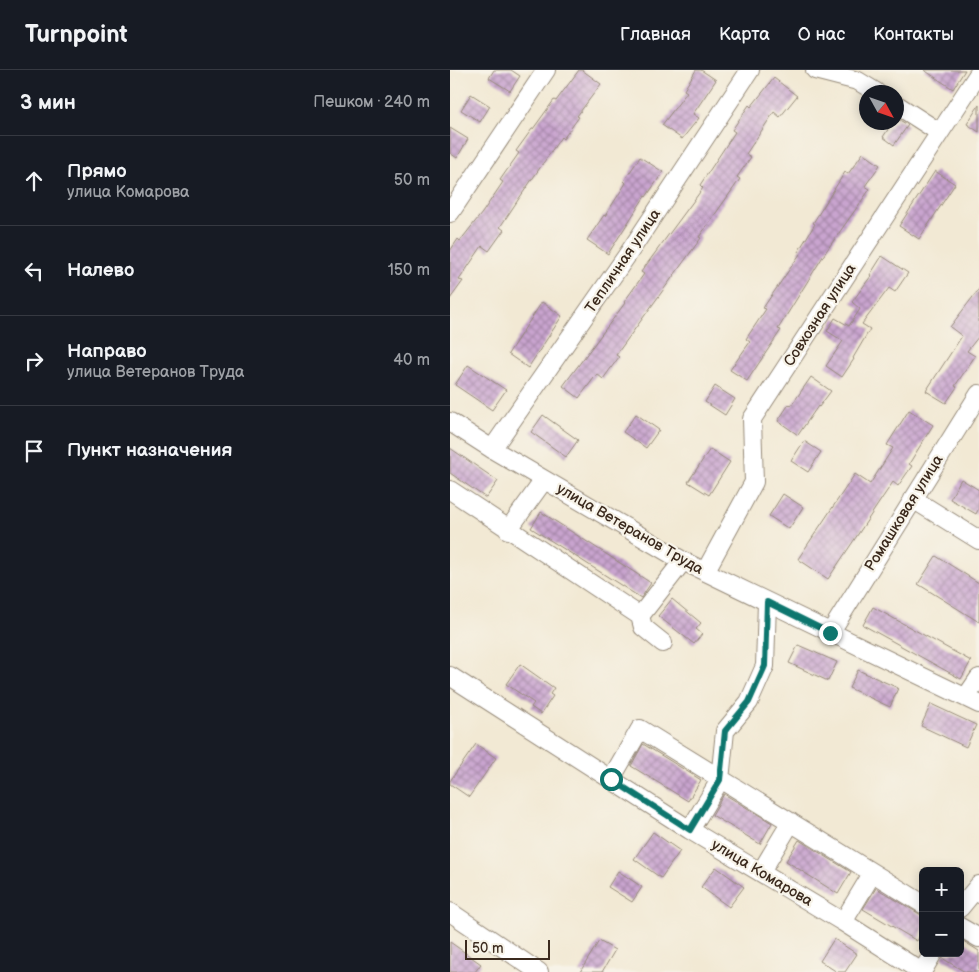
<!DOCTYPE html>
<html lang="ru">
<head>
<meta charset="utf-8">
<style>
  body { margin:0; font-family:"Balsamiq Sans",sans-serif; background:#242831; color:#f1f3f6 }
  .controls { position:absolute; right:15px; bottom:15px; display:grid; overflow:hidden; border-radius:8px; box-shadow:0 2px 12px #0003 }
  .controls button { width:45px; height:45px; display:grid; place-items:center; padding:0; border:0; border-bottom:1px solid #363941; background:#171b24; color:#f1f3f6; font:25px sans-serif }
  .compass { position:absolute; left:409px; top:15px; width:45px; height:45px; border-radius:50%; background:#171b24; box-shadow:0 2px 12px #0003; rotate:130deg }
  .scale { position:absolute; left:15px; bottom:12px; width:85px; box-sizing:border-box; padding-left:5px; border:2px solid #3b2a1e; border-top:0; font-size:14px; line-height:18px; white-space:nowrap; color:#3b2a1e; -webkit-text-stroke:4px #f7f3e8; paint-order:stroke }
  .stop { position:absolute; width:15px; height:15px; margin:-11px; border:4px solid #0f766e; border-radius:50%; background:#fff }
  .stop.end { background:#0f766e; border-color:#fff; box-shadow:0 1px 5px #0008 }
  .list { margin:0; padding:0; list-style:none }
  h2 { display:flex; justify-content:space-between; align-items:center; height:65px; margin:0; padding:0 20px; font-size:21px }
  h2 small { font-size:16px; font-weight:400; color:#9ea1a6 }
  .list li { display:grid; grid-template-columns:32px 1fr auto; gap:15px; align-items:center; box-sizing:border-box; height:90px; padding:0 20px; border-top:1px solid #363941 }
  .list b { display:block; font-size:19px; white-space:nowrap }
  .list p { margin:0; font-size:16px; white-space:nowrap; color:#9ea1a6 }
  .list em { font-size:16px; font-style:normal; color:#9ea1a6 }
  .icon { flex:none; width:28px; height:28px; fill:none; stroke:currentColor; stroke-width:2; stroke-linecap:round; stroke-linejoin:round }
  .map { position:relative; flex:none; width:529px; height:902px; overflow:hidden }
  header { display:flex; align-items:center; gap:30px; box-sizing:border-box; height:70px; padding:0 25px; background:#171b24; border-bottom:1px solid #363941 }
  header strong { font-size:24px }
  nav { display:flex; gap:28px; margin-inline-start:auto; font-size:18px }
  main { display:flex }
  aside { flex:1; background:#171b24 }
  .map>svg:first-child { display:block }
  .building { fill:url(#building-cross-hatch) }
  .lines { fill:none; stroke-linecap:round; stroke-linejoin:round }
  .minor-casing { stroke:#968a79; stroke-width:20 }
  .minor { stroke:#fff; stroke-width:18 }
  .route { stroke:#0f766e; stroke-width:6 }
  .labels { text-anchor:middle; dominant-baseline:central; stroke-width:4.5; stroke-linejoin:round; paint-order:stroke }
  .street-label { font-size:15px; fill:#3b2a1e; stroke:#f7f3e8 }
</style>
</head>
<body>
<header>
<strong>Turnpoint</strong>
<nav><a>Главная</a><a>Карта</a><a>О нас</a><a>Контакты</a></nav>
</header>
<main>
<aside>
<h2>3 мин<small>Пешком · 240 m</small></h2>
<ul class="list">
<li><svg class="icon" aria-label="ahead" viewBox="0 0 24 24"><path d="M12 20V5M6 11l6-6 6 6"/></svg><div><b>Прямо</b><p>улица Комарова</p></div><em>50 m</em></li>
<li><svg class="icon" aria-label="left" viewBox="0 0 24 24"><path d="M17 20v-9H6M10 6l-5 5 5 5"/></svg><div><b>Налево</b></div><em>150 m</em></li>
<li><svg class="icon" aria-label="right" viewBox="0 0 24 24"><path d="M7 20v-9h11M14 6l5 5-5 5"/></svg><div><b>Направо</b><p>улица Ветеранов Труда</p></div><em>40 m</em></li>
<li><svg class="icon" aria-label="arrive" viewBox="0 0 24 24"><path d="M6 21V4h12l-3 4 3 4H6"/></svg><div><b>Пункт назначения</b></div></li>
</ul>
</aside>
<div class="map">
<svg width="529" height="902" viewBox="0 0 529 902">
  <defs>
    <pattern id="building-cross-hatch" width="8" height="8" patternUnits="userSpaceOnUse" patternTransform="scale(1.25)"><rect width="8" height="8" fill="#c9a4cf"/><path d="M0 0l8 8M0 8l8-8" fill="none" stroke="#a486a7"/></pattern>
  </defs>
  <rect width="100%" height="100%" fill="#f7f3e8"/>
  <filter id="ink" filterUnits="userSpaceOnUse"><feTurbulence type="fractalNoise" baseFrequency=".02" numOctaves="2"/><feDisplacementMap in="SourceGraphic" scale="10" xChannelSelector="R" yChannelSelector="G"/><feConvolveMatrix kernelMatrix="1 2 1 2 8 2 1 2 1" color-interpolation-filters="sRGB"/></filter>
  <filter id="wash" filterUnits="userSpaceOnUse"><feTurbulence type="fractalNoise" baseFrequency=".0096" numOctaves="4" result="noise"/><feDisplacementMap in="SourceGraphic" scale="20" xChannelSelector="R" yChannelSelector="G"/><feGaussianBlur stdDeviation="1.12" result="paint"/><feColorMatrix in="noise" values="0 0 0 0 0 0 0 0 0 0 0 0 0 0 0 0 0 1.4 0 .05"/><feComposite in="paint" operator="in"/></filter>
  <g filter="url(#wash)">
    <rect width="100%" height="100%" fill="#f2e9d4"/>
    <g id="blocks">
      <!-- building -->
      <path class="building" d="M44,0H61L70,6L60,21L39,8Z
        M129,0H132L151,14L127,46L129,47L113,69L111,67L68,130L50,157L54,160L39,181L32,176L9,210L13,211L0,229V181L8,169L10,171L32,143L53,112L50,110L69,83L66,81L82,59H83L104,30L106,31Z
        M246,0H251L266,10L243,44L249,48L232,69L212,55L237,22L234,20Z
        M474,0H515L503,19Z
        M324,8L347,26L330,47L324,42L296,84L301,87L287,107L290,109L249,167L251,168L166,285L169,287L153,309L147,304L129,328L113,316L175,233L174,232L194,204L191,202L253,118L250,115L285,62L282,60L299,35L301,37Z
        M21,24L40,36L30,52L11,40Z
        M529,35V62L517,54Z
        M446,48L458,55L444,75L433,67L443,52H446Z
        M0,58L18,69L7,88L0,83Z
        M413,83L430,95L415,116L420,119L377,180L328,259L331,260L297,311L280,300L300,272L296,269L316,239L313,238L350,184L348,182L365,154L363,153L395,102L398,104Z
        M190,87L213,102L196,127L195,126L158,184L137,170L154,145L155,146L176,113L174,111Z
        M485,101L505,114L469,169L449,156Z
        M432,186L458,203L445,222L439,218L412,254L420,259L403,288L404,289L392,307L376,296L393,271L377,261L385,248L399,256L410,239L402,232L421,206L420,205Z
        M529,219V266L517,281L525,286L505,316L507,317L496,333L476,321L512,266L500,257Z
        M92,232L112,246L78,298L58,284Z
        M18,295L56,320L42,340L5,315Z
        M361,307L381,321L369,337L368,336L348,365L328,351L339,334L341,336Z
        M265,316L285,329L275,345L255,332Z
        M459,340L483,355L459,394L462,396L448,416L443,412L378,509L348,489L405,404L420,414L443,378L437,375Z
        M186,344L209,360L196,378L173,362Z
        M93,345L128,370L116,387L81,362Z
        M354,371L371,382L358,402L341,391Z
        M0,378L48,411L36,428L0,403Z
        M260,379L280,392L259,425L238,412Z
        M511,409L529,420V438L526,444L500,429Z
        M333,424L353,437L339,459L319,446Z
        M91,442L201,513L191,528L81,458Z
        M486,486L529,513V552L468,514Z
        M222,529L251,553L246,559L252,564L244,574L208,546Z
        M423,537L521,591L511,609L413,555Z
        M348,575L387,592L378,611L339,593Z
        M70,594L104,618L100,624L103,626L91,644L81,637L84,633L56,614Z
        M408,600L448,618L440,637L399,618Z
        M481,634L526,655L516,677L471,656Z
        M26,674L46,688L19,727L0,714V711Z
        M193,674L251,710L238,731L181,696Z
        M274,724L322,753L310,774L262,745Z
        M203,762L230,781L211,808L184,789Z
        M349,770L401,802L388,824L336,791Z
        M266,797L294,817L279,837L251,817Z
        M168,801L192,817L182,832L158,817Z
        M426,818L473,846V860L467,871L413,839Z
        M384,869L407,884L395,902H387L370,891Z
        M510,869L529,881V902H515L492,888L494,883H510Z
        M149,871L165,880L152,902H130Z
        M0,872L31,894L25,902H0Z"/>
    </g>
  </g>
  <g filter="url(#ink)">
    <use href="#blocks" fill-opacity="0" stroke="#968a79" stroke-width="1"/>
    <g class="lines">
      <defs>
        <path id="minor" d="M365,0L408,11L426,22
          M447,35L489,62
          M0,143L96,0
          M0,352L42,379L233,491L529,634
          M42,379L178,184L300,0
          M0,420L190,546L233,491
          M463,429L529,470
          M58,460L94,410
          M255,502L304,412L302,349L529,3
          M190,546L193,557L213,573
          M380,563L529,324
          M0,606L240,760L393,852L472,902
          M516,627L529,608
          M161,709L190,659L473,834
          M240,760L270,710L275,661L299,632L315,596L317,532
          M311,802L341,752
          M510,838L529,815
          M0,842L89,902
          M393,852L422,804
          M510,857L529,868
          M472,902L483,883"/>
      </defs>
      <!-- minor casing -->
      <use href="#minor" class="minor-casing"/>
      <!-- minor -->
      <use href="#minor" class="minor"/>
    </g>
  </g>
  <g class="lines" filter="url(#ink)">
    <!-- route -->
    <path class="route" d="M161,709L240,760L270,710L275,661L299,632L315,596L317,532L380,563"/>
  </g>
  <g class="labels">
    <!-- street labels -->
    <g class="street-label">
      <text transform="translate(173 191) rotate(-56)">Тепличная улица</text>
      <text transform="translate(370 245) rotate(-57)">Совхозная улица</text>
      <text transform="translate(454 443) rotate(-58)">Ромашковая улица</text>
      <text transform="translate(180 459) rotate(30)">улица Ветеранов Труда</text>
      <text transform="translate(312 803) rotate(31)">улица Комарова</text>
    </g>
  </g>
</svg>
<div class="controls">
<button>+</button>
<button>−</button>
</div>
<svg class="compass" viewBox="-18 -18 36 36"><path d="M0-13l5 13h-10z" fill="#e53935"/><path d="M0 13l5-13h-10z" fill="#9ea1a6"/></svg>
<div class="scale">50 m</div>
<div class="stop" style="left:161px;top:709px"></div>
<div class="stop end" style="left:380px;top:563px"></div>
</div>
</main>
</body>
</html>
